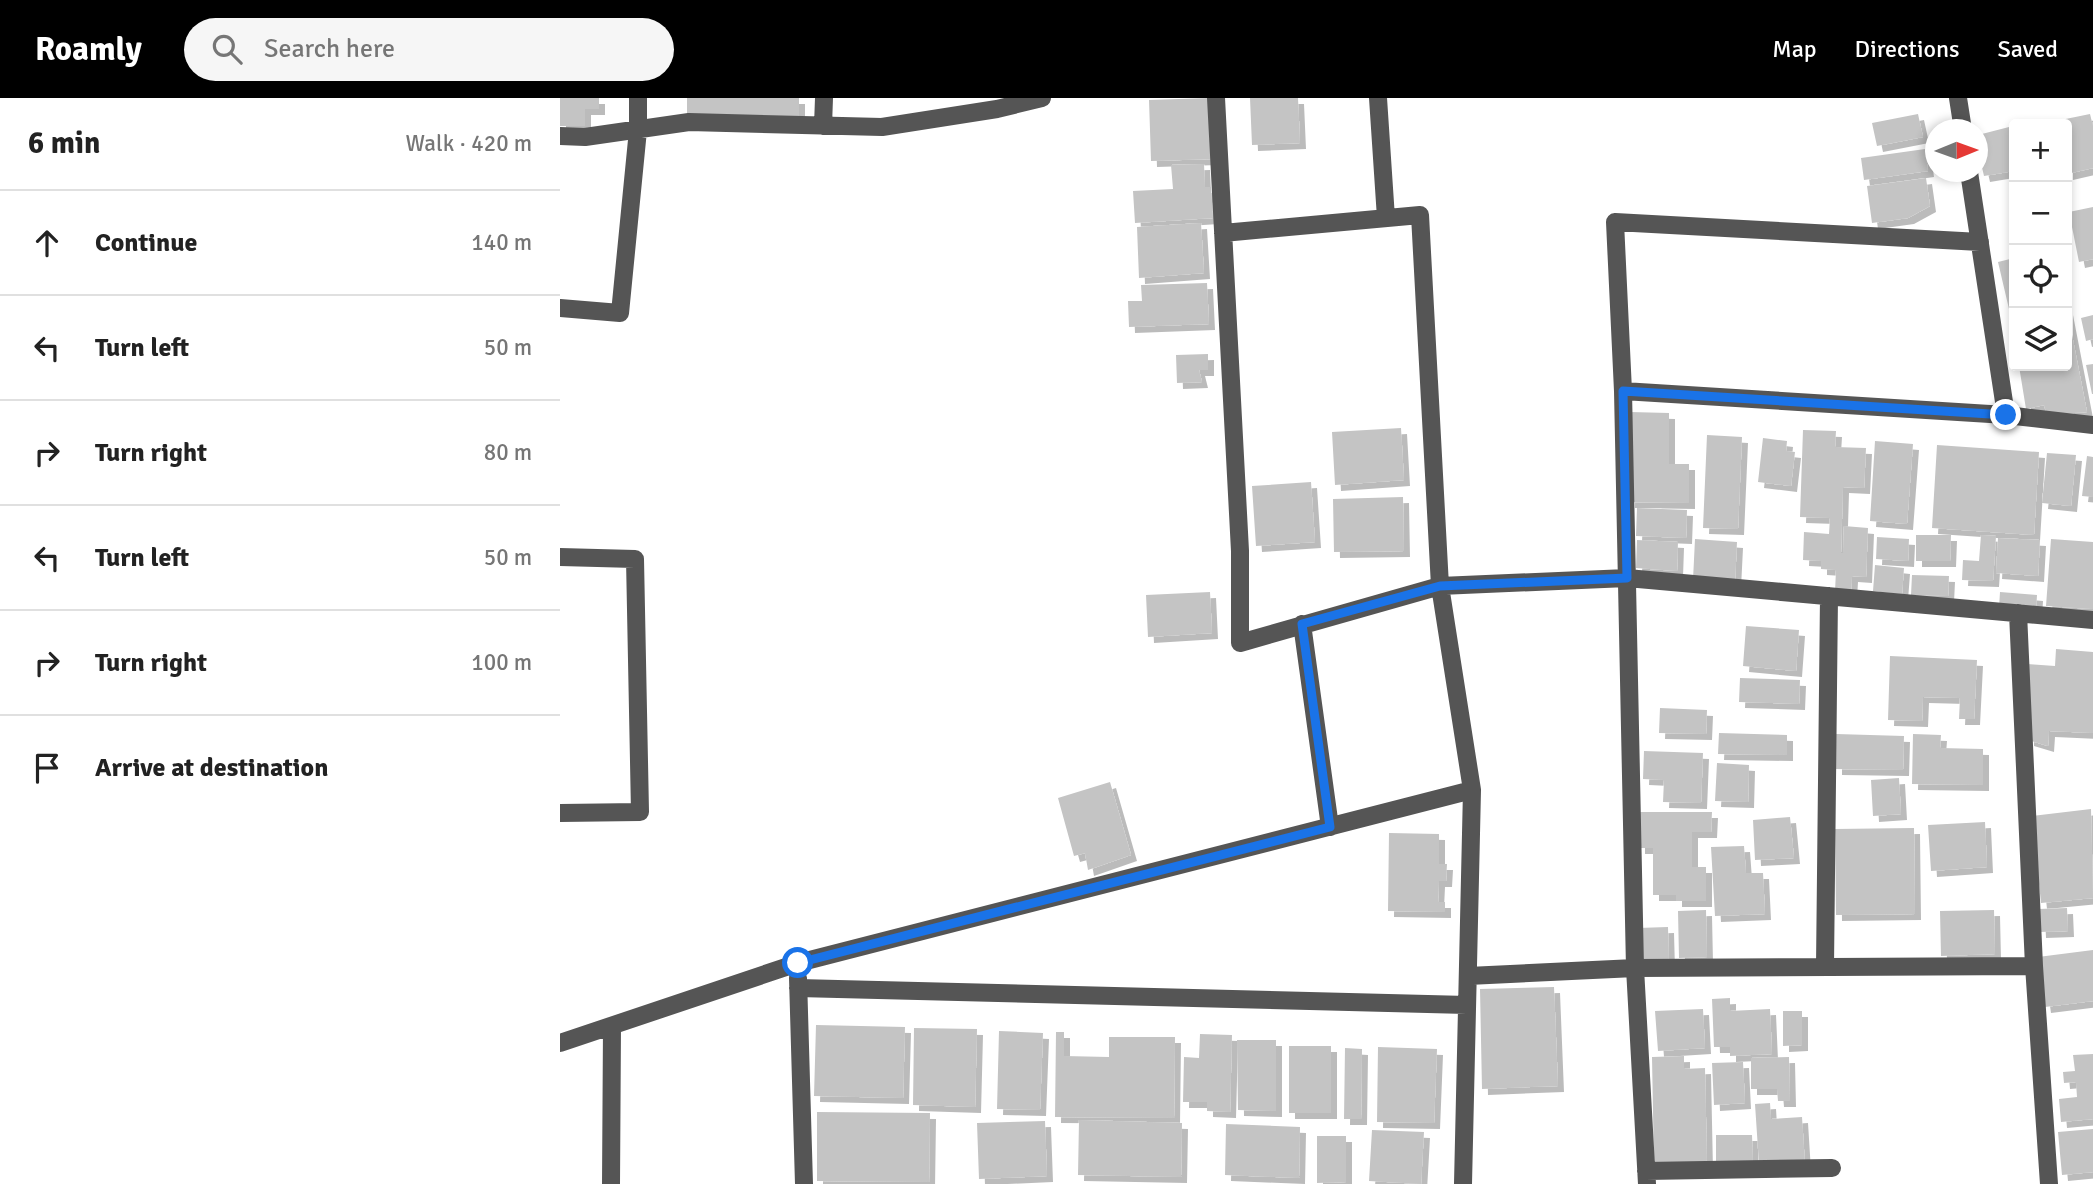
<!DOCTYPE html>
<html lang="en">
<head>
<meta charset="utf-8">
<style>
  body { margin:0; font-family:Signika,sans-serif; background:#f6f6f6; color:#222 }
  .controls { position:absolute; right:21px; top:21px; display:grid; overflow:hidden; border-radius:7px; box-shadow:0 4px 10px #0003 }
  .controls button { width:63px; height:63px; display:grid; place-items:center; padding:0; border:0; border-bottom:2px solid #e0e0e0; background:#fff; color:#222; font:35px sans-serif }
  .compass { position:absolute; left:1365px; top:21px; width:63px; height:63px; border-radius:50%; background:#fff; box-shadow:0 4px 10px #0003; rotate:89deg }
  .stop { position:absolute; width:21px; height:21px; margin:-16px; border:5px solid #1a73e8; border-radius:50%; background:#fff }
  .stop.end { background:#1a73e8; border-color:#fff; box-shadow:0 2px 7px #0008 }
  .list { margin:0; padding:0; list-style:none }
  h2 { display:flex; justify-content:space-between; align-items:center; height:91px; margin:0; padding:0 28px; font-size:30px }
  h2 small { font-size:23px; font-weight:400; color:#767676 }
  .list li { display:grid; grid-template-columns:46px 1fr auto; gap:21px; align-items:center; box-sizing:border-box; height:105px; padding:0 28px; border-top:2px solid #e0e0e0 }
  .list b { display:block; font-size:26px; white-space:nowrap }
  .list em { font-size:23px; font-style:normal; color:#767676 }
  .icon { flex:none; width:38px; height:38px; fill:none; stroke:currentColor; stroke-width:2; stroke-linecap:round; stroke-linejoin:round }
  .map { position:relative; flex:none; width:1533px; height:1086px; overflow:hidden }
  header { display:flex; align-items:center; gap:42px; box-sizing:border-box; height:98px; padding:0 35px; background:#000; color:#fff }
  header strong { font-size:33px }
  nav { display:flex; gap:38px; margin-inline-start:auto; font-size:24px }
  .search { width:490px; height:63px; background:#f6f6f6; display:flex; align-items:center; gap:18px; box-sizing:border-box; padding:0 24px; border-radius:38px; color:#767676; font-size:26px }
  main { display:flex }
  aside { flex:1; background:#fff }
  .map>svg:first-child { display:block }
  .building { fill:#c4c4c4; filter:url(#shadow) }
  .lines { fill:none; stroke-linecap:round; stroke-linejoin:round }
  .minor { stroke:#555; stroke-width:18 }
  .route { stroke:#1a73e8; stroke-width:9 }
</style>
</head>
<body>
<header>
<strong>Roamly</strong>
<div class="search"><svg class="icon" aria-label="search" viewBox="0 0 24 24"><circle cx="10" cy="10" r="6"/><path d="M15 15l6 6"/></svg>Search here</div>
<nav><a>Map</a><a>Directions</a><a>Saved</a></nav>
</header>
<main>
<aside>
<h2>6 min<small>Walk · 420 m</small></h2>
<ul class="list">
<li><svg class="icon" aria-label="ahead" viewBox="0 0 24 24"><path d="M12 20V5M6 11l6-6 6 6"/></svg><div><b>Continue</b></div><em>140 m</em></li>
<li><svg class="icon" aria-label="left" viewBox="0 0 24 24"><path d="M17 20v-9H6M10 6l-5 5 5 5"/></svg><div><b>Turn left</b></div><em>50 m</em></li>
<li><svg class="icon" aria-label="right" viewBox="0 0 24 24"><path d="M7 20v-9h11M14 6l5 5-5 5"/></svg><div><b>Turn right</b></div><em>80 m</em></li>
<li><svg class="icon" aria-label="left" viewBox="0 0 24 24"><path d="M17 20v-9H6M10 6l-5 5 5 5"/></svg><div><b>Turn left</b></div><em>50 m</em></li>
<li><svg class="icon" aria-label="right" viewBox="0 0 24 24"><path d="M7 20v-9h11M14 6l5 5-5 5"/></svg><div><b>Turn right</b></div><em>100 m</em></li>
<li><svg class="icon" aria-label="arrive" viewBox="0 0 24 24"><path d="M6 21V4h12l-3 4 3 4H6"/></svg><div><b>Arrive at destination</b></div></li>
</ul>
</aside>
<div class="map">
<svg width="1533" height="1086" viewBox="0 0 1533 1086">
  <defs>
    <filter id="shadow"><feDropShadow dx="6" dy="6" stdDeviation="0" flood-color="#0004"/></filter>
  </defs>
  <rect width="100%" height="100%" fill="#fff"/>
  <!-- building -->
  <path class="building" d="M0,0H39V11H25V28H0Z
    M127,0H239V18H127Z
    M649,0L652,61L591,63L589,2Z
    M690,0H738L740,45L692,47Z
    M1358,16L1363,39L1317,48L1312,25Z
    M1530,16L1533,28V70L1507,76V26L1486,25Z
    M1449,29L1454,55V73L1424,78L1418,52V37Z
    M1365,51L1368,73L1304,82L1301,60Z
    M644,66L645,89H651L653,120L575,125L573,93L613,91L611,67Z
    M1366,80L1370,108L1348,120L1312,125L1307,88Z
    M1533,109V161L1519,164L1509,114Z
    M641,125L644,175L579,180L577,129Z
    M1454,160V210L1449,211L1438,164Z
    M647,185L649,226L569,229L568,203H582L581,187Z
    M1507,211L1527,314L1487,317L1484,307L1466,311L1459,268H1507Z
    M1533,217V241L1526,243L1521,220Z
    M648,256V272H639L642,284L617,285L616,257Z
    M1533,266V296H1532L1526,267Z
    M1070,314L1109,315V366H1129V405L1069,404Z
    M841,330L844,382L775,387L772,334Z
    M1243,332L1276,333L1275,349L1306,350L1304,390L1283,389L1281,455H1283L1284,428L1308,430L1306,479L1292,478L1291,495L1275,494L1276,472L1261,471V463L1243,462L1244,434L1269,436L1270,420L1240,419Z
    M1147,337L1182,339L1178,431L1143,430Z
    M1203,340L1227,343L1226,353L1235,354L1231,388L1198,384Z
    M1315,343L1353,346L1347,426L1310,423Z
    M1377,347L1479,354L1474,437L1372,430Z
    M1487,355L1516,357L1511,408L1482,405Z
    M1527,358L1533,359V399L1522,398Z
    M751,384L755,444L696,448L692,388Z
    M843,399L844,453L774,454L773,401Z
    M1077,410L1127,412L1126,440L1076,438Z
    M1356,437H1391L1390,463H1356Z
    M1421,437L1436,438L1433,483L1402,482L1403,462L1419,463Z
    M1317,439L1349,441L1348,463L1316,461Z
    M1438,440L1480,442L1478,478L1436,475Z
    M1135,441L1177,444L1175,484L1133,482Z
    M1491,441L1533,444V511L1486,508Z
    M1077,442L1118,444L1117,473L1076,470Z
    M1315,467L1344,470L1342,496L1313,493Z
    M1352,477L1389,478L1388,498L1351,497Z
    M650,494L652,535L588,539L586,497Z
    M1440,494L1477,497L1476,513L1439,510Z
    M1186,528L1239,532L1236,573L1183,568Z
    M1496,551L1533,554V635L1489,633L1488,648L1468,642L1467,566L1495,568Z
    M1330,558L1417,562L1414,621H1399L1400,600L1363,599L1362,623L1328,622Z
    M1180,580L1240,582L1239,606L1179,604Z
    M1100,610L1147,612L1146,636L1099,635Z
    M1159,635L1227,637V657L1158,656Z
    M1276,636L1344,638L1343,672L1276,671Z
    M1353,636L1381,637L1380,650L1423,651V687L1352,686Z
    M1084,653L1143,655L1141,705L1103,704L1104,682L1083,681Z
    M1157,665L1189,667L1188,704L1155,703Z
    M1339,680L1341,716L1313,718L1311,682Z
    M550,684L571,757L528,772L525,755L514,758L498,700Z
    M1531,711L1533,800L1481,805L1472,718Z
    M1079,714H1152L1151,734H1132V769H1146V803H1116V797H1093V750H1079Z
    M1230,719L1234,760L1195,762L1193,722Z
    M1425,724L1427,769L1371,773L1368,727Z
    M1354,730L1355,816L1276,817L1275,731Z
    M829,735L879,736V766H887L886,783H879L878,804H885V814L828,813Z
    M1184,748L1186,775H1203L1205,816L1155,818L1151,749Z
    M1507,810L1508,833L1480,834L1479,811Z
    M1146,812L1147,859L1119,860L1118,813Z
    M1434,812L1435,856L1381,858L1380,813Z
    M1108,829L1109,866L1080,867L1078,830Z
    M1533,852V903L1485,909L1478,859Z
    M994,889L998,988L922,991L920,891Z
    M1170,900V913L1210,911L1212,956L1170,958V949H1154L1152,901Z
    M1143,911L1145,950L1098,953L1095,913Z
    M1223,913H1242V947L1223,948Z
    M256,927L345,929L343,1000L254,998Z
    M354,930L417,931L415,1009L353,1007Z
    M439,933L483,935L480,1012L437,1011Z
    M496,934H504V958L549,959V939H615L614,1020L495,1019Z
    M640,936L672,937L670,1014L647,1013V1004H623L624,959L639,960Z
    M677,942H716V1013L678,1012Z
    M729,948H771V1015H729Z
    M818,949L877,951L874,1025L817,1024Z
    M785,950L802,951L801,1021H784Z
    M1533,956V1021L1501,1024L1499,1001L1517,999L1516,984L1504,985L1503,974L1515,973L1513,957Z
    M1124,958V971L1145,970L1147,1067L1094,1068L1092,959Z
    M1229,959L1230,1003H1218L1217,991H1191V960Z
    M1183,964L1185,1005L1154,1007L1152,965Z
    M1210,1005L1211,1021L1242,1019L1245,1067L1199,1066L1195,1006Z
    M257,1014L370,1015L369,1084L257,1083Z
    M519,1022L622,1025L621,1079L518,1077Z
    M485,1023L487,1078L419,1081L417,1025Z
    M666,1026L740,1029L739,1080L665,1077Z
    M1533,1031V1074L1502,1077L1498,1034Z
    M812,1032L864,1034L861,1086L809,1083Z
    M1156,1037H1192L1193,1066H1156Z
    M757,1038H786V1084L757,1085Z"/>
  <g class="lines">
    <!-- minor -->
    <path class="minor" d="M656,0L680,453V545L880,488L860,117L663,135
      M818,0L826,120
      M1398,0L1403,32
      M263,28L264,0
      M0,38L25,39L129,24L322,29L437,11L482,0
      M1409,74L1446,317L1533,327
      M0,210L60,215L78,32V0
      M1063,293L1055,124L1420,144
      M0,459L75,461L80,714L0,715
      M742,526L770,729
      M912,692L880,488L1067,480L1533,522
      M1474,868L1489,1086
      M1265,869L1269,498
      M908,878L1075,870L1474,868L1458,515
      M238,880L244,1086
      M238,890L907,907
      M0,945L238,865L912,692L903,1086
      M1086,1073L1272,1070
      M51,1086L52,928
      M1087,1086L1075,870L1063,293L1446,317"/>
  </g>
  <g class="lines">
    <!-- route -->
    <path class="route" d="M238,865L770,729L742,526L880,488L1067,480L1063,293L1446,317"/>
  </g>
</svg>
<div class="controls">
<button>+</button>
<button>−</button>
<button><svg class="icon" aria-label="locate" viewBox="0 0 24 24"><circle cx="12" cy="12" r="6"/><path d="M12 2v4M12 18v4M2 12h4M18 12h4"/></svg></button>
<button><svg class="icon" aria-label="layers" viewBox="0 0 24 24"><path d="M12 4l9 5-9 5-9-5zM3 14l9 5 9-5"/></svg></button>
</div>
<svg class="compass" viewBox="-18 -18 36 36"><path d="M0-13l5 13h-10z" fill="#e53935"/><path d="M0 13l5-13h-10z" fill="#767676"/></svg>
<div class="stop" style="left:238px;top:865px"></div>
<div class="stop end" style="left:1446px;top:317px"></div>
</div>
</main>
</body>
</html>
